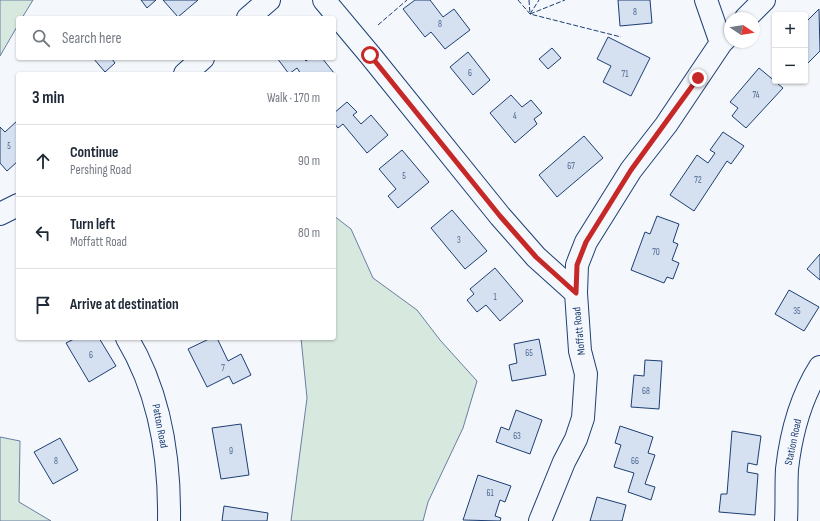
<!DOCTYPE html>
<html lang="en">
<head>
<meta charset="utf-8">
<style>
  body { margin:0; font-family:"Sofia Sans Condensed",sans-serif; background:#f2f2f3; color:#1f2937 }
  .controls { position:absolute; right:12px; top:12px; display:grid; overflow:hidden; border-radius:4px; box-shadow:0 1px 3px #0004 }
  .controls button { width:36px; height:36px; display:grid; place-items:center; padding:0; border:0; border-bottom:1px solid #e0e1e3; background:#fff; color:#1f2937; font:20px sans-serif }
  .compass { position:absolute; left:724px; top:12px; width:36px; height:36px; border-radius:50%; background:#fff; box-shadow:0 1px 3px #0004; rotate:102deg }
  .stop { position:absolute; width:12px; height:12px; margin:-9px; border:3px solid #c62828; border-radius:50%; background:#fff }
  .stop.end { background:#c62828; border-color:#fff; box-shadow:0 1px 4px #0008 }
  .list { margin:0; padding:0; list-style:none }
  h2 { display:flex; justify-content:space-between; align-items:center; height:52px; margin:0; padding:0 16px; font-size:17px }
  h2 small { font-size:13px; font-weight:400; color:#747a83 }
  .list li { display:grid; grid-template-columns:26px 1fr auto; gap:12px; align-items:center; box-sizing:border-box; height:72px; padding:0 16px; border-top:1px solid #e0e1e3 }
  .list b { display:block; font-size:15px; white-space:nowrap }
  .list p { margin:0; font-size:13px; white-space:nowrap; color:#747a83 }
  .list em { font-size:13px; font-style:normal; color:#747a83 }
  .icon { flex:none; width:22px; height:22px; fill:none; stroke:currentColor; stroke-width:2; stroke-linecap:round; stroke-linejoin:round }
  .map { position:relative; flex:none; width:820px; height:521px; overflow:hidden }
  .search { position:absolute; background:#fff; box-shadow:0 1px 3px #0004; left:16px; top:16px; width:320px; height:44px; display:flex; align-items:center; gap:10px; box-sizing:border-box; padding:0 14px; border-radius:4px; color:#747a83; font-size:15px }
  .panel { position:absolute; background:#fff; box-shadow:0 1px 3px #0004; left:16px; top:72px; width:320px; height:268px; border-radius:4px }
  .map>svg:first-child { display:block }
  .green { fill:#d7e8df; stroke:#687fa3 }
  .building { fill:#d5e0f0; stroke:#1d3f73 }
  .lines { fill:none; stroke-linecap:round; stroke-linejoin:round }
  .minor-casing { stroke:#1d3f73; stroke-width:24 }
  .minor { stroke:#f4f7fb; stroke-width:22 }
  .fence { stroke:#1d3f73; stroke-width:1; stroke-dasharray:5 2; stroke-linecap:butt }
  .route { stroke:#c62828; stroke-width:5 }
  .labels { text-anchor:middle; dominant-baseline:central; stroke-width:3; stroke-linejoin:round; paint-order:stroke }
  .number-label { font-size:9px; fill:#4b6792 }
  .street-label { font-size:11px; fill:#1d3f73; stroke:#f4f7fb }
</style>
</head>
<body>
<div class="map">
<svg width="820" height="521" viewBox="0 0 820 521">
  <rect width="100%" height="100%" fill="#f4f7fb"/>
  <!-- green -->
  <path class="green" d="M0,0H33L22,18H18V25L0,56Z
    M334,216L351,229L373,278L417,310L440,340L477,381L463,428L428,502L423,521H291L307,398L301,338H334Z
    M0,437L20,441L19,502L51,521H0Z"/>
  <!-- building -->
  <path class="building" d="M141,0H156L147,8Z
    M163,0H198L178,17Z
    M415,0H430L443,17L454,9L470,30L445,49L431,32L425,37L403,9Z
    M618,0H650L652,23L620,26Z
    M819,9L820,51L805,66V23Z
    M608,37L650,58L631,96L603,82L611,66L597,59Z
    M552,48L561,58L548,69L539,59Z
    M468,52L490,80L473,95L450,67Z
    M93,58H113L112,59L115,63L105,72Z
    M277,58H303L306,61L310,58H322L334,73L301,74L297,68L289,74Z
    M759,68L783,88L746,128L732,116L738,108L730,102Z
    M511,95L522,107L531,100L542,113L534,119L537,124L515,143L490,113Z
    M347,102L357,112L353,115L361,124L371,115L388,135L367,153L343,124L338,128L334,123V113Z
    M17,121L18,161L7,171L0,163V127L5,132Z
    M723,132L744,146L731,164L727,161L694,211L670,195L697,155L708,163L715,153L710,150Z
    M584,136L603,158L557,197L539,175Z
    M402,150L429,182L398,208L388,196L396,189L379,169Z
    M452,210L487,251L465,269L431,228Z
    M657,216L679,224L673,242L678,244L672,260L679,263L673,279L667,277L664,283L631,270L645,232L650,234Z
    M820,254V280L807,269Z
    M495,268L523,301L500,321L486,305L477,312L467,300L474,294L470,289Z
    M789,290L819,307L804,331L775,314Z
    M76,338H99L116,366L89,382L66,343Z
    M211,338H217L228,361L241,354L251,375L233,384L229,376L207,387L188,349Z
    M539,339L546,375L512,381L509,365L517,363L514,344Z
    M645,360L662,361L659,409L631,407L634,375L644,376Z
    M516,410L542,420L530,454L496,442L501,427L509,430Z
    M241,424L249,475L221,479L212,428Z
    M620,426L653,437L648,453L655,455L645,484L655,487L651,500L628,492L634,473L614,467L621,445L615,443Z
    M732,431L761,436L757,465L748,463L747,472L758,474L755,515L719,512L721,494H727Z
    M60,438L78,470L53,484L34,452Z
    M478,475L511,486L505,502L500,500L495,516L501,518L500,521L463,520Z
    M597,497L626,505L622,521H590Z
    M224,506L268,513L267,521H222Z"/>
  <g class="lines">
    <defs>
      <path id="minor" d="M324,0L370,55L500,216L536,257L576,293
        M706,0L721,43
        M248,18L269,0
        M746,18L764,0
        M185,74L203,58
        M0,214L18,205
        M127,338C160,393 170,458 169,521
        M540,521L564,462L576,439L583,418L586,374L580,351L576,293L577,265L586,242L631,170L666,125L721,43L730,34
        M786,521C787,504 786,486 787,469C791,434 801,397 820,367"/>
    </defs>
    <!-- minor casing -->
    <use href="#minor" class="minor-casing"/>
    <!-- minor -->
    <use href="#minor" class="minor"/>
    <!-- fence -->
    <path class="fence" d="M518,0L530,14L621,37
      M529,0L530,14
      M530,14L565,0
      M530,14L539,0
      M378,25L407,0"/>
  </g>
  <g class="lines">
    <!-- route -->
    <path class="route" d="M370,55L500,216L536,257L576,293L577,265L586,242L631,170L698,78"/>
  </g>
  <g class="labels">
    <!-- number labels -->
    <g class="number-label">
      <text x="635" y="12">8</text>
      <text x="440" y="24">8</text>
      <text x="470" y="73">6</text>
      <text x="625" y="74">71</text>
      <text x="756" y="95">74</text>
      <text x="515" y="116">4</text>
      <text x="9" y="146">5</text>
      <text x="571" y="166">67</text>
      <text x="404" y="176">5</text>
      <text x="698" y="180">72</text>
      <text x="459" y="240">3</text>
      <text x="656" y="252">70</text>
      <text x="495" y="297">1</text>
      <text x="797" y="311">35</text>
      <text x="529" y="353">65</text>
      <text x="91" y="355">6</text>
      <text x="223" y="368">7</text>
      <text x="646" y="391">68</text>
      <text x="517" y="436">63</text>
      <text x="231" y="451">9</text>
      <text x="56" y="461">8</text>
      <text x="635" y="461">66</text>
      <text x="490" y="493">61</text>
    </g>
    <!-- street labels -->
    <g class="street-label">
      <text transform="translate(579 331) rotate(-96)">Moffatt Road</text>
      <text transform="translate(160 426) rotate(79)">Patton Road</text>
      <text transform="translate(793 442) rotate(-78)">Station Road</text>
    </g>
  </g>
</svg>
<div class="controls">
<button>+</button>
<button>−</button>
</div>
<svg class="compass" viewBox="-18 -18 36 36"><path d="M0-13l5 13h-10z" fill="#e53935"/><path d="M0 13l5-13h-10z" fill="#747a83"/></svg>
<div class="stop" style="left:370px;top:55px"></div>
<div class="stop end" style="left:698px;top:78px"></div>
<div class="search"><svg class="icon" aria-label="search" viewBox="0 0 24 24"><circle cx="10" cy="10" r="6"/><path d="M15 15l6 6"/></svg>Search here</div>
<section class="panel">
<h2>3 min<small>Walk · 170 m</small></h2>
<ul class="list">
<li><svg class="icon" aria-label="ahead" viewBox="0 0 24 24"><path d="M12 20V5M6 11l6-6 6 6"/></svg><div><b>Continue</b><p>Pershing Road</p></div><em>90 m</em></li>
<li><svg class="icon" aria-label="left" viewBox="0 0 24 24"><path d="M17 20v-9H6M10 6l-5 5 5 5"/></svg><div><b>Turn left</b><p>Moffatt Road</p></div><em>80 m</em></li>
<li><svg class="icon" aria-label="arrive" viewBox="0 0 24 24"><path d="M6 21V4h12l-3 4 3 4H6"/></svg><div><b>Arrive at destination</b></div></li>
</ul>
</section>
</div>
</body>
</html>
